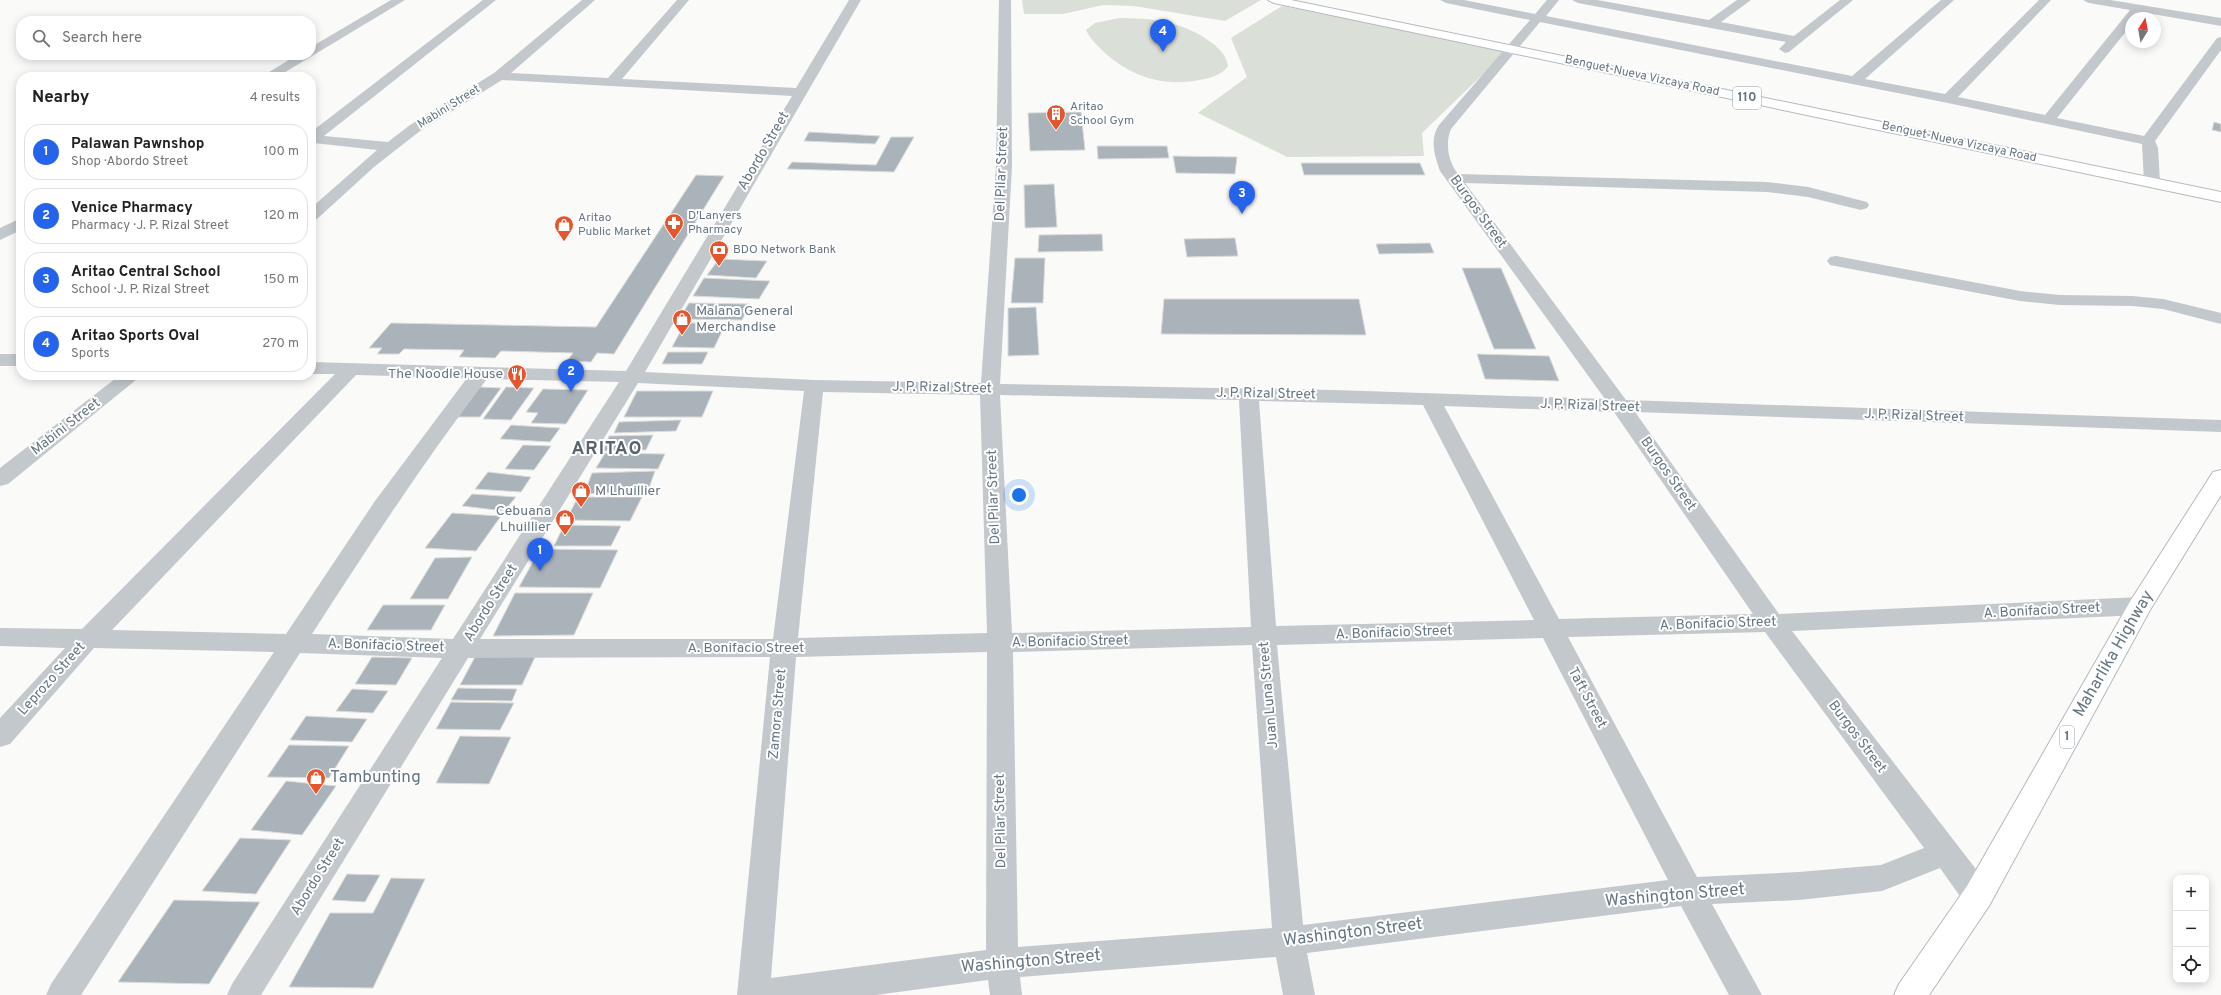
<!DOCTYPE html>
<html lang="en">
<head>
<meta charset="utf-8">
<style>
  body { margin:0; font-family:Overpass,sans-serif; background:#f2f2f2; color:#202124 }
  .controls { position:absolute; right:12px; bottom:12px; display:grid; overflow:hidden; border-radius:8px; box-shadow:0 2px 10px #0003 }
  .controls button { width:36px; height:36px; display:grid; place-items:center; padding:0; border:0; border-bottom:1px solid #e0e0e0; background:#fff; color:#202124; font:20px sans-serif }
  .compass { position:absolute; left:2125px; top:12px; width:36px; height:36px; border-radius:50%; background:#fff; box-shadow:0 2px 10px #0003; rotate:11deg }
  .you { position:absolute; left:1019px; top:495px; width:14px; height:14px; margin:-10px; border:3px solid #fff; border-radius:50%; background:#1a73e8; box-shadow:0 0 0 6px #1a73e833 }
  .badge { display:grid; place-items:center; width:26px; height:26px; border-radius:50%; background:#2563eb; color:#fff; font-size:13px; font-weight:700 }
  .pin { position:absolute; translate:-50% -33px; filter:drop-shadow(0 1px 2px #0008) }
  .pin::after { content:''; position:absolute; top:21px; width:14px; height:12px; background:inherit; clip-path:polygon(0 0,100% 0,50% 100%) }
  .list { margin:0; padding:0; list-style:none }
  h2 { display:flex; justify-content:space-between; align-items:center; height:52px; margin:0; padding:0 16px; font-size:17px }
  h2 small { font-size:13px; font-weight:400; color:#757577 }
  .list li { display:grid; grid-template-columns:26px 1fr auto; gap:12px; align-items:center; box-sizing:border-box; height:56px; margin:0 8px 8px; padding:0 8px; border:1px solid #e0e0e0; border-radius:16px }
  .list b { display:block; font-size:15px; white-space:nowrap }
  .list p { margin:0; font-size:13px; white-space:nowrap; color:#757577 }
  .list em { font-size:13px; font-style:normal; color:#757577 }
  .icon { flex:none; width:22px; height:22px; fill:none; stroke:currentColor; stroke-width:2; stroke-linecap:round; stroke-linejoin:round }
  .map { position:relative; flex:none; width:2221px; height:995px; overflow:hidden }
  .search { position:absolute; background:#fff; box-shadow:0 2px 10px #0003; left:16px; top:16px; width:300px; height:44px; display:flex; align-items:center; gap:10px; box-sizing:border-box; padding:0 14px; border-radius:16px; color:#757577; font-size:15px }
  .panel { position:absolute; background:#fff; box-shadow:0 2px 10px #0003; left:16px; top:72px; width:300px; height:308px; border-radius:16px }
  .map>svg:first-child { display:block }
  .green { fill:#dadfd7 }
  .building { fill:#aab3b9; stroke:#dcdcda }
  .lines { fill:none; stroke-linecap:round; stroke-linejoin:round }
  .major-casing { stroke:#b5babe; stroke-width:2 }
  .highway-casing { stroke:#b4b9bd; stroke-width:2 }
  .minor { fill:#c3c8cc; fill-rule:evenodd }
  .major { fill:#fff; fill-rule:evenodd }
  .highway { fill:#fff; fill-rule:evenodd }
  .labels { text-anchor:middle; dominant-baseline:central; stroke-width:4; stroke-linejoin:round; paint-order:stroke }
  .far-street-label { font-size:12px; fill:#657683; stroke:#fff }
  .far-poi-label { font-size:12px; fill:#657683; stroke:#fff; text-anchor:start }
  .shield { fill:#fff; stroke:#939fa8; stroke-width:1 }
  .shield-label { font-size:13px; font-weight:bold; fill:#657683 }
  .street-label { font-size:14px; fill:#657683; stroke:#fff }
  .poi-label { font-size:14px; fill:#657683; stroke:#fff; text-anchor:start }
  .near-street-label { font-size:17px; fill:#657683; stroke:#fff }
  .near-poi-label { font-size:17px; fill:#657683; stroke:#fff; text-anchor:start }
  .district-label { font-size:18px; font-weight:bold; letter-spacing:1px; fill:#57646e; stroke:#fff }
</style>
</head>
<body>
<div class="map">
<svg width="2221" height="995" viewBox="0 0 2221 995">
  <rect width="100%" height="100%" fill="#fafaf8"/>
  <!-- green -->
  <path class="green" d="M1022,0H1261L1225,21L1134,6L1103,5L1063,14H1024Z
    M1282,6L1508,50L1422,133L1424,156L1287,157L1198,113L1247,77L1231,38Z
    M1119,18C1151,18 1180,21 1208,40C1218,47 1226,54 1228,66C1220,76 1211,78 1199,80C1163,87 1132,77 1105,53C1098,46 1090,39 1086,30L1095,23Z"/>
  <!-- building -->
  <path class="building" d="M1081,112L1085,150L1030,151L1028,113Z
    M2214,122L2221,124V132L2212,130Z
    M809,132L880,136L875,144L804,141Z
    M891,137H914L894,172L787,169L792,162L876,165Z
    M1097,146H1167L1169,158L1098,159Z
    M1173,156L1237,157L1235,174L1176,173Z
    M1301,163H1420L1425,175H1304Z
    M696,175L724,176L614,354L597,353L591,362L567,361L573,353L501,351L495,358L459,357L464,350L404,349L399,354H377L382,348H369L391,323L596,327Z
    M1054,184L1057,227L1025,228L1024,185Z
    M1102,234L1103,251L1038,252L1039,235Z
    M1235,238L1238,256L1187,257L1184,239Z
    M1430,243L1434,253L1379,254L1376,244Z
    M1015,258H1045L1043,303H1011Z
    M719,259L767,261L756,278L707,275Z
    M1462,268H1501L1536,349H1494Z
    M704,278L770,281L759,299L693,296Z
    M1164,299H1359L1366,335L1161,334Z
    M689,303L750,304L742,320L679,319Z
    M1036,307L1039,355L1008,356V308Z
    M685,323H726L714,348L672,347Z
    M668,352H708L702,364H662Z
    M1477,354L1549,356L1559,381L1485,379Z
    M479,387L501,388L480,417H458Z
    M506,387L534,388L511,420L483,419Z
    M543,389L588,390L566,424L531,423L538,413L526,412Z
    M637,391H713L702,417H624Z
    M681,420L676,431L614,433L619,422Z
    M511,425L560,428L550,442L500,439Z
    M653,435L646,450L603,451L609,436Z
    M523,445L551,446L534,470L505,469Z
    M605,453L665,454L658,469L596,468Z
    M655,471L648,491L584,494L592,473Z
    M488,472L531,477L521,492L475,489Z
    M472,494L516,497L504,511L462,506Z
    M578,497H642L630,521L566,520Z
    M452,513L501,516L476,551L425,548Z
    M564,525L621,526L611,546H554Z
    M540,549L618,550L600,588L519,587Z
    M472,557L448,599H410L435,558Z
    M515,593H593L574,635L493,636Z
    M383,605H445L431,630H367Z
    M476,655H536L522,685H460Z
    M372,657L412,658L396,685L355,684Z
    M458,688L517,689L512,701L451,700Z
    M352,689L388,691L373,713L336,711Z
    M451,702L514,703L500,730L436,729Z
    M306,716L367,719L352,742L290,740Z
    M460,736L511,737L489,784L436,783Z
    M289,745L349,746L329,778L267,777Z
    M286,781L336,786L302,835L251,830Z
    M240,838L291,840L256,894L202,891Z
    M347,874L380,875L365,902L332,900Z
    M391,878L425,879L373,988L289,987L330,913H373Z
    M174,900L260,902L209,984L118,982Z"/>
  <g class="lines">
    <defs>
      <path id="major" d="M1268,0H1291L2221,192V202L1274,3Z"/>
      <path id="highway" d="M2221,470V495L2150,610L1989,906L1929,995H1894L1899,984L1967,886L2131,600L2213,472Z"/>
    </defs>
    <!-- major casing -->
    <use href="#major" class="major-casing"/>
    <!-- highway casing -->
    <use href="#highway" class="highway-casing"/>
    <!-- minor -->
    <path class="minor" d="M391,0H405L277,77H261L297,55H311V47Z
      M483,0H496L324,136L388,142L410,125L494,73L582,0H595L511,73L608,78L677,0H689L622,79L796,88L849,0H861L645,372L814,380L981,383L996,166L999,0H1011L1012,166L1000,384L1334,390L1605,399L1440,171C1435,156 1429,140 1439,125L1530,20L1446,3L1440,0H1464L1535,14L1547,0H1559L1546,16L1852,76L1941,0H1954L1865,79L1945,94L2039,0H2051L1958,97L2045,115L2130,10L2089,3L2083,0H2110L2221,18V26L2141,12L2136,18H2131V25L2057,118L2144,136L2217,38L2221,37V50L2155,141L2158,148L2160,182L2157,185H2147L2144,182L2142,144L1948,103L1540,22L1451,129C1445,143 1448,161 1458,174L1767,182L1808,187L1867,202L1869,205L1867,208L1861,210L1808,197L1767,192L1465,183L1626,400L2221,420V432L1635,412L1779,614L2140,597L2149,600L2152,606L2149,612L2140,615L1792,631L1989,886L1993,896L1989,906L1978,910L1967,906L1940,868L1882,891L1799,900L1712,904L1762,995H1729L1681,906L1307,953L1315,995H1283L1276,957L1020,977L1022,995H990L988,980L876,995H737L770,657L468,658L261,995H227L232,984L442,658L300,653L81,995H46L51,984L274,652L94,648L10,744L0,747V718L65,648L0,646V628L82,629L335,374H311V362L626,371L792,96L502,80L420,131L374,167L317,219L311,221V208L377,150L314,143L311,141V132ZM356,375L467,378L375,501L286,634L112,630ZM487,379L619,382L453,639L312,634C368,547 424,461 487,379ZM638,383L804,391L773,639H480ZM823,392L980,395L987,633L798,638ZM1000,395L1239,400L1251,627L1012,633ZM1259,401L1423,405L1534,620L1276,626ZM1444,406L1614,412L1753,614L1559,619ZM1765,632L1924,848L1881,865L1799,872L1697,877L1568,637ZM1543,638L1668,880L1303,925L1277,645ZM1252,645L1272,928L1018,947L1013,652ZM987,652L986,950L771,978L796,657Z
      M1572,0H1597L1709,20L1737,0H1751L1721,22L1794,36L1840,0H1853L1789,52L1785,53L1779,49L1786,42L1578,3Z
      M21,218V230L0,240V228Z
      M1836,256L2020,291L2060,295L2132,296L2163,299L2221,313V324L2163,309L2132,306L2060,305L2020,301L1830,265L1827,261L1830,257Z
      M0,354H21V366H0Z
      M120,375H142L8,484L0,486V468Z"/>
    <!-- major -->
    <use href="#major" class="major"/>
    <!-- highway -->
    <use href="#highway" class="highway"/>
  </g>
  <!-- icons -->
  <defs>
    <symbol id="building-pin" viewBox="-11 -11 22 30"><path d="M0 17L-7.5 6A9.5 9.5 0 1 1 7.5 6Z" fill="#e4572e" stroke="#fff"/><path d="M-4-6H4V6H1V3H-1V6H-4ZM-2.5-4.3h1.7v1.8h-1.7ZM.8-4.3h1.7v1.8H.8ZM-2.5-1h1.7V.8h-1.7ZM.8-1h1.7V.8H.8Z" fill="#fff"/></symbol>
    <symbol id="pharmacy-pin" viewBox="-11 -11 22 30"><path d="M0 17L-7.5 6A9.5 9.5 0 1 1 7.5 6Z" fill="#e4572e" stroke="#fff"/><path d="M-2-6h4v4h4v4h-4v4h-4v-4h-4v-4h4Z" fill="#fff"/></symbol>
    <symbol id="shop-pin" viewBox="-11 -11 22 30"><path d="M0 17L-7.5 6A9.5 9.5 0 1 1 7.5 6Z" fill="#e4572e" stroke="#fff"/><path d="M-5-2.5h2.3a2.7 3.5 0 0 1 5.4 0H5L5.5 6h-11ZM-1.5-2.5h3a1.5 2.3 0 0 0-3 0Z" fill="#fff"/></symbol>
    <symbol id="bank-pin" viewBox="-11 -11 22 30"><path d="M0 17L-7.5 6A9.5 9.5 0 1 1 7.5 6Z" fill="#e4572e" stroke="#fff"/><path d="M-6-4H6V4H-6ZM0-2.3a2.3 2.3 0 1 0 0 4.6a2.3 2.3 0 1 0 0-4.6Z" fill="#fff"/></symbol>
    <symbol id="restaurant-pin" viewBox="-11 -11 22 30"><path d="M0 17L-7.5 6A9.5 9.5 0 1 1 7.5 6Z" fill="#e4572e" stroke="#fff"/><path d="M-5-6h1v4h1v-4h1v4h1v-4h1v5L-1.5 .5V6h-2V.5L-5-1ZM5-6V6H3V1.5H1.5Q1.5-4 5-6Z" fill="#fff"/></symbol>
  </defs>
  <g fill-rule="evenodd">
    <use href="#building-pin" x="1045" y="103" width="22" height="30"/>
    <use href="#pharmacy-pin" x="663" y="212" width="22" height="30"/>
    <use href="#shop-pin" x="553" y="214" width="22" height="30"/>
    <use href="#bank-pin" x="708" y="239" width="22" height="30"/>
    <use href="#shop-pin" x="671" y="308" width="22" height="30"/>
    <use href="#restaurant-pin" x="506" y="363" width="22" height="30"/>
    <use href="#shop-pin" x="570" y="480" width="22" height="30"/>
    <use href="#shop-pin" x="554" y="508" width="22" height="30"/>
    <use href="#shop-pin" x="305" y="767" width="22" height="30"/>
  </g>
  <g class="labels">
    <!-- far-street labels -->
    <g class="far-street-label">
      <text transform="translate(1642 76) rotate(12)">Benguet-Nueva Vizcaya Road</text>
      <text transform="translate(449 107) rotate(-32)">Mabini Street</text>
      <text transform="translate(1959 142) rotate(12)">Benguet-Nueva Vizcaya Road</text>
    </g>
    <!-- far-poi labels -->
    <g class="far-poi-label">
      <text x="1070" y="107">Aritao<tspan x="1070" dy="14">School Gym</tspan></text>
      <text x="688" y="216">D'Lanyers<tspan x="688" dy="14">Pharmacy</tspan></text>
      <text x="578" y="218">Aritao<tspan x="578" dy="14">Public Market</tspan></text>
      <text x="733" y="250">BDO Network Bank</text>
    </g>
    <!-- shield labels -->
    <g class="shield">
      <rect x="1733" y="87" width="28" height="22" rx="3"/>
      <rect x="2060" y="726" width="14" height="22" rx="3"/>
    </g>
    <g class="shield-label">
      <text x="1747" y="98">110</text>
      <text x="2067" y="737">1</text>
    </g>
    <!-- street labels -->
    <g class="street-label">
      <text transform="translate(764 151) rotate(-60)">Abordo Street</text>
      <text transform="translate(1002 174) rotate(-88)">Del Pilar Street</text>
      <text transform="translate(1478 212) rotate(54)">Burgos Street</text>
      <text transform="translate(942 388) rotate(1)">J. P. Rizal Street</text>
      <text transform="translate(1266 394) rotate(1)">J. P. Rizal Street</text>
      <text transform="translate(1590 406) rotate(2)">J. P. Rizal Street</text>
      <text transform="translate(1914 416) rotate(2)">J. P. Rizal Street</text>
      <text transform="translate(66 427) rotate(-38)">Mabini Street</text>
      <text transform="translate(1668 474) rotate(55)">Burgos Street</text>
      <text transform="translate(994 497) rotate(-92)">Del Pilar Street</text>
      <text transform="translate(491 603) rotate(-58)">Abordo Street</text>
      <text transform="translate(2042 611) rotate(-3)">A. Bonifacio Street</text>
      <text transform="translate(1718 624) rotate(-2)">A. Bonifacio Street</text>
      <text transform="translate(1394 633) rotate(-2)">A. Bonifacio Street</text>
      <text transform="translate(1070 642) rotate(-1)">A. Bonifacio Street</text>
      <text transform="translate(386 646) rotate(2)">A. Bonifacio Street</text>
      <text x="746" y="648">A. Bonifacio Street</text>
      <text transform="translate(52 679) rotate(-48)">Leprozo Street</text>
      <text transform="translate(1269 695) rotate(-95)">Juan Luna Street</text>
      <text transform="translate(1587 698) rotate(62)">Taft Street</text>
      <text transform="translate(778 714) rotate(-85)">Zamora Street</text>
      <text transform="translate(1857 737) rotate(53)">Burgos Street</text>
      <text transform="translate(1001 821) rotate(-91)">Del Pilar Street</text>
      <text transform="translate(318 877) rotate(-58)">Abordo Street</text>
    </g>
    <!-- poi labels -->
    <g class="poi-label">
      <text x="696" y="311">Malana General<tspan x="696" dy="16">Merchandise</tspan></text>
      <text x="503" y="374" text-anchor="end">The Noodle House</text>
      <text x="595" y="491">M Lhuillier</text>
      <text x="551" y="511" text-anchor="end">Cebuana<tspan x="551" dy="16">Lhuillier</tspan></text>
    </g>
    <!-- near-street labels -->
    <g class="near-street-label">
      <text transform="translate(2114 654) rotate(-60)">Maharlika Highway</text>
      <text transform="translate(1675 896) rotate(-5)">Washington Street</text>
      <text transform="translate(1353 933) rotate(-7)">Washington Street</text>
      <text transform="translate(1031 962) rotate(-5)">Washington Street</text>
    </g>
    <!-- near-poi labels -->
    <g class="near-poi-label">
      <text x="330" y="778">Tambunting</text>
    </g>
    <!-- district labels -->
    <g class="district-label">
      <text x="607" y="449">ARITAO</text>
    </g>
  </g>
</svg>
<div class="controls">
<button>+</button>
<button>−</button>
<button><svg class="icon" aria-label="locate" viewBox="0 0 24 24"><circle cx="12" cy="12" r="6"/><path d="M12 2v4M12 18v4M2 12h4M18 12h4"/></svg></button>
</div>
<svg class="compass" viewBox="-18 -18 36 36"><path d="M0-13l5 13h-10z" fill="#e53935"/><path d="M0 13l5-13h-10z" fill="#757577"/></svg>
<div class="you"></div>
<div class="pin badge" style="left:540px;top:571px">1</div>
<div class="pin badge" style="left:571px;top:392px">2</div>
<div class="pin badge" style="left:1242px;top:214px">3</div>
<div class="pin badge" style="left:1163px;top:52px">4</div>
<div class="search"><svg class="icon" aria-label="search" viewBox="0 0 24 24"><circle cx="10" cy="10" r="6"/><path d="M15 15l6 6"/></svg>Search here</div>
<section class="panel">
<h2>Nearby<small>4 results</small></h2>
<ul class="list">
<li><span class="badge">1</span><div><b>Palawan Pawnshop</b><p>Shop · Abordo Street</p></div><em>100 m</em></li>
<li><span class="badge">2</span><div><b>Venice Pharmacy</b><p>Pharmacy · J. P. Rizal Street</p></div><em>120 m</em></li>
<li><span class="badge">3</span><div><b>Aritao Central School</b><p>School · J. P. Rizal Street</p></div><em>150 m</em></li>
<li><span class="badge">4</span><div><b>Aritao Sports Oval</b><p>Sports</p></div><em>270 m</em></li>
</ul>
</section>
</div>
</body>
</html>
